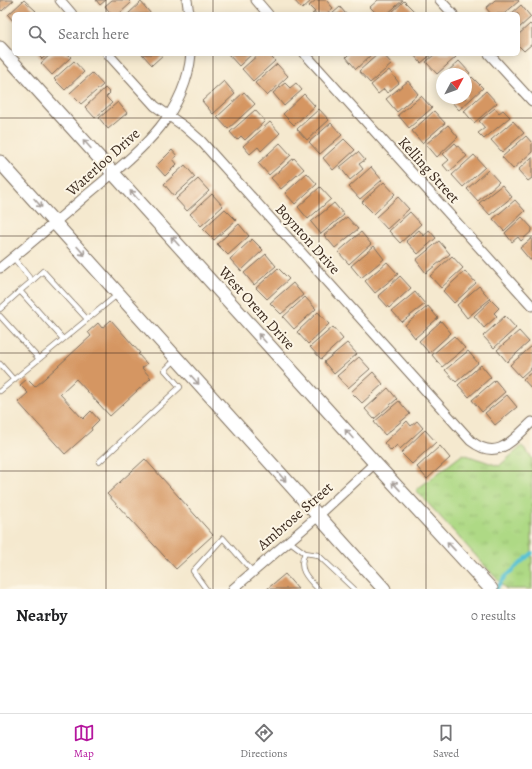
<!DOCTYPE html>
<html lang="en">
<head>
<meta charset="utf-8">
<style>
  body { margin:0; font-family:Alegreya,serif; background:#f2f2f2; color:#202124 }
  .compass { position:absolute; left:436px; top:68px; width:36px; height:36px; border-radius:50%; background:#fff; box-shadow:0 2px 10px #0003; rotate:49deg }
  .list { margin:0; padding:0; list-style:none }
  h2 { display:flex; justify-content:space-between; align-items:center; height:52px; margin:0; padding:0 16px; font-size:17px }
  h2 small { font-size:13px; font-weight:400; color:#757577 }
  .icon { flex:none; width:22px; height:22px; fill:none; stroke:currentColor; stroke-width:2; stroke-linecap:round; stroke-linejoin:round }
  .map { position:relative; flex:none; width:532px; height:589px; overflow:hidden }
  .search { position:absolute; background:#fff; box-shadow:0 2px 10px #0003; left:12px; right:12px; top:12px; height:44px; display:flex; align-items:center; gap:10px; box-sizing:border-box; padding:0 14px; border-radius:6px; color:#757577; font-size:15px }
  .sheet { height:124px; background:#fff }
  nav { display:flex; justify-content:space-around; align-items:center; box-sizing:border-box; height:56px; border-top:1px solid #e0e0e0; background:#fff; font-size:11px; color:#757577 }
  nav a { display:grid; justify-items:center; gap:2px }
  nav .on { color:#b5179e }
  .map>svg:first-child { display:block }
  .grass { fill:url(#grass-tufts); stroke:#748252 }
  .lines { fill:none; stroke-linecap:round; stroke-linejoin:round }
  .stream { stroke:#59c2d5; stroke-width:3.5 }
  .building { fill:#d59662 }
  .lane-casing { stroke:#7c6d5c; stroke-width:6 }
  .street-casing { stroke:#7c6d5c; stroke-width:11 }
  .secondary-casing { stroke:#7c6d5c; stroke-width:15 }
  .lane { stroke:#fff; stroke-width:4.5 }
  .street { stroke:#fff; stroke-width:9 }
  .secondary { stroke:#fff; stroke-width:13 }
  .oneway { stroke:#a79f9a }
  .grid { fill:none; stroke:#3b2a1e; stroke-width:1; stroke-opacity:0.55 }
  .labels { text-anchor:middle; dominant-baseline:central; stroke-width:4; stroke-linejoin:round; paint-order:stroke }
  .street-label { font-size:15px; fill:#3b2a1e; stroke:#fcf5e5 }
</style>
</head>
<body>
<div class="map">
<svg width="532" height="589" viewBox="0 0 532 589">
  <defs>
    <pattern id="grass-tufts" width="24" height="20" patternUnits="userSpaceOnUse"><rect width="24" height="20" fill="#aed985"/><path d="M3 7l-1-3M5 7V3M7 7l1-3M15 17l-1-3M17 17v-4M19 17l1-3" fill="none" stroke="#97ba72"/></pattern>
  </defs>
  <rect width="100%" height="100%" fill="#fcf5e5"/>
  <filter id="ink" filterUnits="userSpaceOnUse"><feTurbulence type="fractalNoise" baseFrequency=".025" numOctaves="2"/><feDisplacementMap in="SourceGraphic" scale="8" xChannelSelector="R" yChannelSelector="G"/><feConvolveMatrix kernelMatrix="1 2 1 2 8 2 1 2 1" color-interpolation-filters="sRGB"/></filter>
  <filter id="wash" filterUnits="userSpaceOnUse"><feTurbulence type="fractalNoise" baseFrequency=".012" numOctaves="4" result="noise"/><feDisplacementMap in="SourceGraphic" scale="16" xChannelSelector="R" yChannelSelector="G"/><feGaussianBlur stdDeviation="0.9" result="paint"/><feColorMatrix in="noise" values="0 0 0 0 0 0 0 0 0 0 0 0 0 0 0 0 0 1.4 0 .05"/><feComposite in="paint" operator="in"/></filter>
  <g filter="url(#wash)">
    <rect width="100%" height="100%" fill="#f5e9cf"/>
    <!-- grass -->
    <path class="grass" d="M522,446L532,458V589H506L416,490L463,454L499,466Z"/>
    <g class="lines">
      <!-- stream -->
      <path class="stream" d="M496,589L505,577L532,553"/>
    </g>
    <g id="blocks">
      <!-- building -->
      <path class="building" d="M0,0H14L2,11L0,9Z
        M24,0L36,11L32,14H14V22L8,15Z
        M96,0H106L100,5Z
        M112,0H128L131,3L119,14H111L105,6Z
        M294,0H312L302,9Z
        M316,0H326L333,8L326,14H312L315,12L309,6Z
        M378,0H403L387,14H377L370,7Z
        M495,0H518L519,1L504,14H491L486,8Z
        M404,1L415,12L414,14H390Z
        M141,2L151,14H128Z
        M521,5L531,17L518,29V14H511Z
        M340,7L346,14H332Z
        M530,24L532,26V44L524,51L518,45V35Z
        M37,54H48L42,59Z
        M51,54H68L71,57L52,75L41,63Z
        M142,54H164L152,65Z
        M228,54H252L239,66Z
        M259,54H268L275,61L253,81L242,69Z
        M349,54H372L356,69L346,57Z
        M378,54H383L392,64L370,83L359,71Z
        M413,54H432L421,63Z
        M435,54H453L456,57L437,74L426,62Z
        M74,61L84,72L65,90L54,79Z
        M459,61L470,73L466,77V74H445Z
        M277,64L288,76L267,96L255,83Z
        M389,70L399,83L387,93L384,89L378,94L371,85Z
        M92,73L103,85L81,104L70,93Z
        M472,77L483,88L459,110L448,98H466V83Z
        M224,81L235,94L213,114L202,101Z
        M408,81L418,94L397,112L386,99Z
        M285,83L290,88L296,83L302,90L284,106L273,93Z
        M105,88L110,93L106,97L112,103L95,118L85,107Z
        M486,91L497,103L474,123L464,111Z
        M244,92L255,104L228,129L217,117Z
        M304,94L315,106L294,125L283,114Z
        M421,96L432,108L409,128L398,115Z
        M118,102L127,113L108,129L99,118Z
        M495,108L499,113L503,110L510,117L484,139L478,133L485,128L479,121Z
        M319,109L329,120L307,140L297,129Z
        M255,110L265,121L245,140L241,136L237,140L230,132Z
        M434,111L445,123L422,143L412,131Z
        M513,121L524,133L502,152L491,140Z
        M270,122L280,133L261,151L258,147L250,154L243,146Z
        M331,123L342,135L320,154L309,142Z
        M448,125L458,137L437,157L426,144Z
        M526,136L532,143V152L513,169L502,157Z
        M344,139L355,150L333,170L323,158Z
        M280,143L291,155L269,175L258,163Z
        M455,143L467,156L449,172L443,165L449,160L443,154Z
        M172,150L177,156L173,159L177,164L165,176L156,166Z
        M358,152L365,160L359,164L363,169L350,180L340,167Z
        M474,155L485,167L463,187L452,175Z
        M532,157V178L528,181L518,170Z
        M294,158L304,169L281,189L271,178Z
        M185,165L195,177L174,196L164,184Z
        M371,167L382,180L360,199L349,187Z
        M488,170L499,182L478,201L467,189Z
        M307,173L317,184L295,204L285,193Z
        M198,179L209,191L187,211L176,199Z
        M384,182L395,194L374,214L362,202Z
        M502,185L512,197L490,215L479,203Z
        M320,187L331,199L308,219L298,207Z
        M212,194L223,206L201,226L190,214Z
        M398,197L409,209L387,229L376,217Z
        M515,200L525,211L504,231L493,219Z
        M334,203L344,215L321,234L311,222Z
        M225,209L236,220L214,240L203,229Z
        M410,212L421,224L400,243L389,231Z
        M347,217L358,229L335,248L324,235Z
        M522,217L532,228V231L521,241L518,237L512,242L505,233Z
        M239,224L249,236L228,255L217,244Z
        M419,230L424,236L429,230L436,238L418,254L406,241Z
        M361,232L371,244L349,264L338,252Z
        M532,238V259L530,260L520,248Z
        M252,239L263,250L241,271L230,259Z
        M439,241L450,254L426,273L416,260Z
        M374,246L384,259L361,278L351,266Z
        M266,254L276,266L254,285L244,273Z
        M452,256L463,268L441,288L430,276Z
        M387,262L398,274L375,293L365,281Z
        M278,268L289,279L267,299L256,288Z
        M465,271L476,283L454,303L443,291Z
        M400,276L411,288L389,308L378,296Z
        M293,283L303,295L281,314L270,303Z
        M479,286L490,299L467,318L457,305Z
        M415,292L425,304L402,322L392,311Z
        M305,297L316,309L294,329L283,317Z
        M491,300L499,308L494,313L497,316L484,328L474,316Z
        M428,306L438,318L415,338L405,325Z
        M318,312L329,324L308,344L297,332Z
        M505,316L516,328L494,348L483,336Z
        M111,320L140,353L138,354L147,364L142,368L151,378L110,416L76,379L60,394L83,419L91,411L99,420L91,428L92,430L65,454L18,402L28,393L20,385L27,379L35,387L91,336L88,332L98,323L102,328Z
        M441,321L451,333L429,353L419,341Z
        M333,327L343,339L321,359L310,347Z
        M519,331L529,342L507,362L497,350Z
        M454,336L465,348L442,367L432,355Z
        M347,343L357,354L334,374L324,362Z
        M532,346V367L521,377L510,365Z
        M468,351L478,363L456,382L445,370Z
        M359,357L370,369L348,388L337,376Z
        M481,365L491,377L469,397L458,385Z
        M373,372L383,384L362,403L351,392Z
        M532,372V389L523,379Z
        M495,380L505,392L482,412L472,400Z
        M388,388L397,399L374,419L365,409Z
        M507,395L517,407L495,425L485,413Z
        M399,401L410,414L385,435L374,422Z
        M407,421L411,426L417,421L423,428L400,449L397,445L391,451L384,443Z
        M425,430L436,442L412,464L401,453Z
        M440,446L450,458L427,479L417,467Z
        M145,459L213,535L176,569L107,494Z
        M285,574L298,589H267Z"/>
    </g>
  </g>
  <g filter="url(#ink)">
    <use href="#blocks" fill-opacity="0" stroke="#7c6d5c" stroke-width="1"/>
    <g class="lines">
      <defs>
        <path id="lane" d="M13,257L32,281L43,271L87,319
          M32,281L20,291L63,339
          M0,309L20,291
          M0,316L39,359
          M0,364L14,380
          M0,391L117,295
          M99,462L180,387L165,370L176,359
          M289,541L305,553L318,555L354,589
          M305,553C297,568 307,578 318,589
          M206,589L193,571L223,538L253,572"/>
        <path id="street" d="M60,0L72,14
          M187,0L189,14
          M256,0L268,14
          M440,0L453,14
          M108,54L155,106L185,127L201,141L471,441C498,462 512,440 532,422
          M305,54L532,306
          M489,54L532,101
          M0,268C30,244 59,219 88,194C134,155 185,119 191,54
          M233,589L318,516L375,463"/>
        <path id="secondary" d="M0,48L375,463L491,589
          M0,162L384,589"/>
      </defs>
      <!-- lane casing -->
      <use href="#lane" class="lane-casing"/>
      <!-- street casing -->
      <use href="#street" class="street-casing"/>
      <!-- secondary casing -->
      <use href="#secondary" class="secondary-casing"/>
      <!-- lane -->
      <use href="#lane" class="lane"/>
      <!-- street -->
      <use href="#street" class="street"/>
      <!-- secondary -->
      <use href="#secondary" class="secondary"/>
    </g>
    <!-- one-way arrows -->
    <defs><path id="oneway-shaft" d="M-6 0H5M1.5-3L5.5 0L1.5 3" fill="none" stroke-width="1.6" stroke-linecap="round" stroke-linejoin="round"/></defs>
    <g class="oneway">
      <use href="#oneway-shaft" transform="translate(87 144) rotate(-132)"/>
      <use href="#oneway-shaft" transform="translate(134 195) rotate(-132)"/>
      <use href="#oneway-shaft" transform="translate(38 203) rotate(48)"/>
      <use href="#oneway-shaft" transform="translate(175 241) rotate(-132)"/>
      <use href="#oneway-shaft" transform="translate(81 251) rotate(49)"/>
      <use href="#oneway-shaft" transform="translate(262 338) rotate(-132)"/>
      <use href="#oneway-shaft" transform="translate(195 380) rotate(48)"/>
      <use href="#oneway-shaft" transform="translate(349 434) rotate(-132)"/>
      <use href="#oneway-shaft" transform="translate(282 477) rotate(48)"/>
      <use href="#oneway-shaft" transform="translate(396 486) rotate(-133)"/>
      <use href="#oneway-shaft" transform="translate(451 546) rotate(-133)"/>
    </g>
  </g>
  <!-- grid -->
  <path class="grid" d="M106,0V14M213,0V14M319,0V14M426,0V14M106,54V589M213,54V589M319,54V589M426,54V589M0,118H532M0,236H532M0,353H532M0,471H532"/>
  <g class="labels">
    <!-- street labels -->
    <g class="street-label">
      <text transform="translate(103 162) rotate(-42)">Waterloo Drive</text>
      <text transform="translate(429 170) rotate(48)">Kelling Street</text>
      <text transform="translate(308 239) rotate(48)">Boynton Drive</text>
      <text transform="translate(257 308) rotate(48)">West Orem Drive</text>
      <text transform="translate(295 516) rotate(-41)">Ambrose Street</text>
    </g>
  </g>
</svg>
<svg class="compass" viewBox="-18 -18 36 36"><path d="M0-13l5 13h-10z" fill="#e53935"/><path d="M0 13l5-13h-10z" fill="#757577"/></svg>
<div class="search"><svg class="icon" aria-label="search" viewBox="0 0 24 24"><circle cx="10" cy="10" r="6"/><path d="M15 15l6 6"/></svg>Search here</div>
</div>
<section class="sheet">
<h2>Nearby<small>0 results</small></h2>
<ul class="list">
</ul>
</section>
<nav>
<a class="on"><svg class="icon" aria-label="map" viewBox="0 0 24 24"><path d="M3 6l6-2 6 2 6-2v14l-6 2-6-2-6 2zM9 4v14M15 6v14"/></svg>Map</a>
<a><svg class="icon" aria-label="directions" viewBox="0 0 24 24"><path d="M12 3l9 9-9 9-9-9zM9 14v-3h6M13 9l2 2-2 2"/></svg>Directions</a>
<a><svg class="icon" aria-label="saved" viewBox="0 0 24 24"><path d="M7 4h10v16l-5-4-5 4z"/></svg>Saved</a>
</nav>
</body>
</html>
